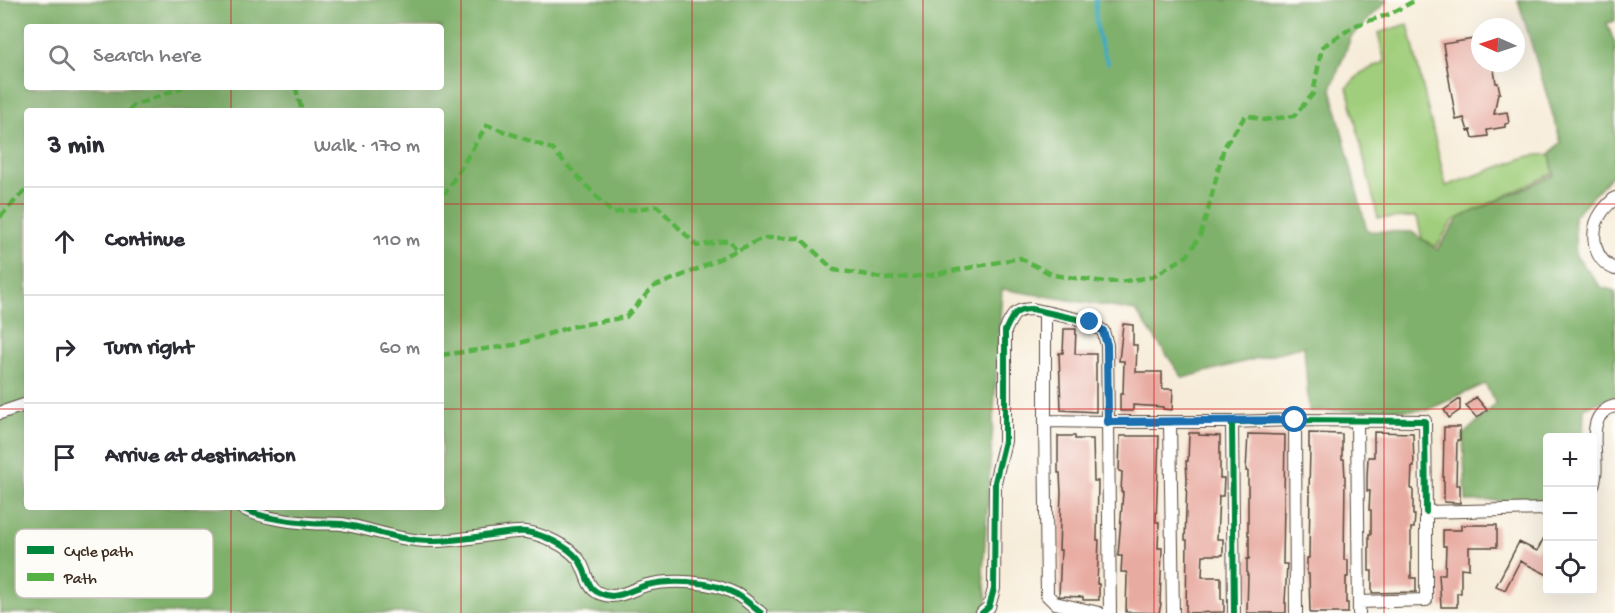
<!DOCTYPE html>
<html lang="en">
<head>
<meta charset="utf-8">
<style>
  body { margin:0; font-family:"Gochi Hand",sans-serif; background:#f2f2f3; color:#2b2b33 }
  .controls { position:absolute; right:18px; bottom:18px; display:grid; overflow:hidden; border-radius:6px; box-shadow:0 6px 24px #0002 }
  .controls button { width:54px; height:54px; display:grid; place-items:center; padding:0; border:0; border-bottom:2px solid #e1e1e2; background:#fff; color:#2b2b33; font:30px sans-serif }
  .compass { position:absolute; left:1471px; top:18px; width:54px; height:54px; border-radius:50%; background:#fff; box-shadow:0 6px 24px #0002; rotate:273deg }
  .stop { position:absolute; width:18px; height:18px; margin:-14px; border:4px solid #1f6fb2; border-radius:50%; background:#fff }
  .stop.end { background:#1f6fb2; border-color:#fff; box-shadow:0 2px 6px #0008 }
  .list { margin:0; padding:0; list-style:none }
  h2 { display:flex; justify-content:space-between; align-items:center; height:78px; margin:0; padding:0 24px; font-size:26px }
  h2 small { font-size:20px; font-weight:400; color:#7c7c81 }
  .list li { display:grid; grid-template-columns:39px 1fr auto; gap:18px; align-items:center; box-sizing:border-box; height:108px; padding:0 24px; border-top:2px solid #e1e1e2 }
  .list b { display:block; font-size:22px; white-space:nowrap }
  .list em { font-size:20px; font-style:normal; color:#7c7c81 }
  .icon { flex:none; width:33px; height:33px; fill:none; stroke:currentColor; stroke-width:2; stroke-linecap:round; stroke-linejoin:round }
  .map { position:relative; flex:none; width:1615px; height:613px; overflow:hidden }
  .search { position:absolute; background:#fff; box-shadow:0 6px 24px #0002; left:24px; top:24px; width:420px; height:66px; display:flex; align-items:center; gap:15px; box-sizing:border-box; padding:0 21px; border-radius:6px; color:#7c7c81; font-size:22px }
  .panel { position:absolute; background:#fff; box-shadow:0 6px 24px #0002; left:24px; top:108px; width:420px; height:402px; border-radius:6px }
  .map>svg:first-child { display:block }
  .green { fill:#a0ce7c; stroke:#6e7c4d; stroke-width:1.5 }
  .forest { fill:#80b16c; stroke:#5e6e45; stroke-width:1.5; fill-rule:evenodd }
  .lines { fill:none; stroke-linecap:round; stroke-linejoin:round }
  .stream { stroke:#40aac0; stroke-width:4 }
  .building { fill:#e8aba1 }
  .street-casing { stroke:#57473a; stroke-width:14 }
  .street { stroke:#fff; stroke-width:12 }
  .quiet { stroke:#57b245; stroke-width:4.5; stroke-dasharray:9 4.5; stroke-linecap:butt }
  .cycleway-casing { stroke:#fdfcf7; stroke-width:10 }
  .cycleway { stroke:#00873e; stroke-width:6 }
  .route { stroke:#1f6fb2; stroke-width:8 }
  .grid { fill:none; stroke:#d62828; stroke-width:1.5; stroke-opacity:0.55 }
  .key { fill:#fdfcf7; stroke:#c3bdb6; stroke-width:1.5 }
  .key-label { font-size:16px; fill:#3b2a1e }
</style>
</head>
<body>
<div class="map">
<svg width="1615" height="613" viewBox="0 0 1615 613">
  <rect width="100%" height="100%" fill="#fdfcf7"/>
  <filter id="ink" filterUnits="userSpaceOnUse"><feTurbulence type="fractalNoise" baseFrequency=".0167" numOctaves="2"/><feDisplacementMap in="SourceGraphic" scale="12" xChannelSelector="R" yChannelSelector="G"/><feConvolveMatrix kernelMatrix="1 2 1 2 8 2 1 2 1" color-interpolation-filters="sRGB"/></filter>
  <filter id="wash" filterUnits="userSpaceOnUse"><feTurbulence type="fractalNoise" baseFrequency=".008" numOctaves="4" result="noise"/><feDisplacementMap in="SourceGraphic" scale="24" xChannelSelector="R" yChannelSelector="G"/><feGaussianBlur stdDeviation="1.35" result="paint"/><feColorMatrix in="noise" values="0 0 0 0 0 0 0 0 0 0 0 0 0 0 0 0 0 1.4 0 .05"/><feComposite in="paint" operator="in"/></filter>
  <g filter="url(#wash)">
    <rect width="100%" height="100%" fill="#f7ecd9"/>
    <!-- green -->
    <path class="green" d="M1408,24L1446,186L1529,156L1550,154L1553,173L1453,221L1436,247L1422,239L1417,217L1378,218L1347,87L1361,73L1385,62L1378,33Z"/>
    <!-- forest -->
    <path class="forest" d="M0,0H1388L1351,37L1331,89L1367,231L1412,232L1437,250L1459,218L1554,175L1550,154L1561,142L1518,0H1615V21L1607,23L1615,44V172L1574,216L1576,256L1601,287L1615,291V396L1584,408L1583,437L1548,438L1547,500L1466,501L1463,435L1496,404L1485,384L1427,410L1309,411L1304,346L1183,378L1136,311L1002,289L983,572L989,613H0ZM27,27H441V87H27ZM27,111H441V507H27Z"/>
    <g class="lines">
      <!-- stream -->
      <path class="stream" d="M1096,0C1094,22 1099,44 1108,63"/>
    </g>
    <g id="blocks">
      <!-- building -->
      <path class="building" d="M1480,38V63H1493L1496,83H1498L1500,93H1498L1494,114L1507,112L1509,123L1505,124V127L1487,130L1488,136L1473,138L1471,130L1468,131L1464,118L1456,120L1443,44Z
        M1123,324L1133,325V345H1137L1136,372H1162V389H1173L1172,410L1163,409V407L1133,405V411H1120V394H1123L1124,361H1119Z
        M1064,329H1076L1075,354H1096V412L1061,410L1059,353H1063Z
        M1476,397L1487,410L1477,418L1466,406Z
        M1460,399V410L1449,418L1444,410Z
        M1444,427H1460V440H1457L1456,485H1460V503L1444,502V481H1443Z
        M1374,432L1413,433L1414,467H1412L1411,489H1413V515H1415L1414,528H1411V578H1416V592L1372,593V571H1369V534H1371V510H1369L1370,491H1367V477L1368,457H1374Z
        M1189,433H1199V435L1220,436V478H1224L1223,496H1219L1217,539H1223V555H1203L1202,577H1221V599H1224V612L1186,613L1187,540H1185L1187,478L1186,461H1188Z
        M1309,433L1342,434V459H1344L1345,479L1344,560H1348V577H1346V603H1348V613H1310L1309,574H1307V558H1309L1310,492H1309L1310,448H1309Z
        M1248,434L1285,435L1283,564H1287L1285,603H1286V613H1247L1248,575H1247V559H1249V535H1248V471H1246Z
        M1058,436H1075V439H1093L1094,481H1098L1097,540H1099L1097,584H1099V600H1083V597L1059,596L1061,550H1059L1061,493L1060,473H1058Z
        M1120,436H1159L1156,522H1159L1158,548H1162L1160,603L1161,604L1159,613L1126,612L1127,575L1126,572H1121L1122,556H1118L1123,492H1121L1122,472L1119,471Z
        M1461,525H1497V547H1469V569L1461,568V593H1457V607H1441L1439,574H1445L1446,546H1443V530H1461Z
        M1548,530V575L1520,561L1505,590L1496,586L1519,542L1537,551Z"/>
    </g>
  </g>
  <g filter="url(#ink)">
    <use href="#blocks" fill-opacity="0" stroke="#57473a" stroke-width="1.5"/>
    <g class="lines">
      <defs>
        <path id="street" d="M1615,198C1611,202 1605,207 1602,212C1589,230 1592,260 1615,269
          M1045,312V421L1108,422L1110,613
          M0,413L27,404
          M1295,420L1296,613
          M1045,421L1047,595L1055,603L1099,613
          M1357,421L1359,613
          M1592,488C1604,462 1579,415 1615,406
          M240,507C257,517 290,522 310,523C321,524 331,523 342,524C372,529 400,541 431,541C450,541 471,538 490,535C502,534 514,531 526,532C542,534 568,546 578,559C590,574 583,594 612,596C624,596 635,588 647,585C673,579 712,581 736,594C745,599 753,607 761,613
          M1359,602L1426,600V512L1548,509
          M982,613L989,607L994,589L995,482L1005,441V331C1012,316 1014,309 1032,309L1090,322L1103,331L1107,345L1108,422H1170
          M1173,613L1170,422H1232
          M1234,613L1232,422L1295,420L1425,421L1426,512"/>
      </defs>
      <!-- street casing -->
      <use href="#street" class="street-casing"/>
      <!-- street -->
      <use href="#street" class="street"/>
      <!-- quiet -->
      <path class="quiet" d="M294,87L296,89L302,111
        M128,111L133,106L183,87
        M441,194L446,192L487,125L552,149L612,213L657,206L697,246L729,240L737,250
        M0,217L27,188
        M441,355L514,345L570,327L626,317L653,287L693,271L763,238H800L834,270L863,274L885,279L931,275L1020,258L1053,275L1105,282L1125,281L1152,277L1187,256L1200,236L1208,210L1224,147L1246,115L1263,120L1294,116L1313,94L1322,47L1356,25L1390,14L1416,0"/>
      <defs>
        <path id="cycleway" d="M240,507C257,517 290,522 310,523C321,524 331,523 342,524C372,529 400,541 431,541C450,541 471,538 490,535C502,534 514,531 526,532C542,534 568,546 578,559C590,574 583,594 612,596C624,596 635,588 647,585C673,579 712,581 736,594C745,599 753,607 761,613
          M982,613L989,607L994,589L995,482L1005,441V331C1012,316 1014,309 1032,309L1090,322L1103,331L1107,345L1108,422H1170
          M1234,613L1232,422L1295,420L1425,421L1426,512"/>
      </defs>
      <!-- cycleway casing -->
      <use href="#cycleway" class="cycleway-casing"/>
      <!-- cycleway -->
      <use href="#cycleway" class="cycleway"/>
    </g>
  </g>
  <g class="lines" filter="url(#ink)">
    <!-- route -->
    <path class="route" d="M1090,322L1103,331L1107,345L1108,422L1295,420"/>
  </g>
  <!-- grid -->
  <path class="grid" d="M231,0V27M461,0V613M692,0V613M923,0V613M1154,0V613M1384,0V613M231,87V111M0,204H27M441,204H1615M0,409H27M441,409H1615M231,507V613"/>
  <!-- legend -->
  <rect x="15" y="529" width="198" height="69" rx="9" class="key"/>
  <rect x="27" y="546" width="27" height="8" fill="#00873e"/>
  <rect x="27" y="573" width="27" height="8" fill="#57b245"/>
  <g class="key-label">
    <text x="64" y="556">Cycle path</text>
    <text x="64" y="583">Path</text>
  </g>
</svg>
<div class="controls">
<button>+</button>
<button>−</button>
<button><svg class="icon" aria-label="locate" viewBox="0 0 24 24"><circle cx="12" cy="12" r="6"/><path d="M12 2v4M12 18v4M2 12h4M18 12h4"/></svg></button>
</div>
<svg class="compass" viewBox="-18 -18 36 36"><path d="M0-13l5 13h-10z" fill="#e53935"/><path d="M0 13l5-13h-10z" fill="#7c7c81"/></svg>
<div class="stop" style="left:1295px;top:420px"></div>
<div class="stop end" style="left:1090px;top:322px"></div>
<div class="search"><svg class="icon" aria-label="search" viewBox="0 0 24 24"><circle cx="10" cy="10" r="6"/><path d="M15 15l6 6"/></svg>Search here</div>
<section class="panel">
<h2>3 min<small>Walk · 170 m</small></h2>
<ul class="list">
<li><svg class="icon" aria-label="ahead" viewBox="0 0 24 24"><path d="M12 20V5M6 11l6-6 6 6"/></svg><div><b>Continue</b></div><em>110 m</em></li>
<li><svg class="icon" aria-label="right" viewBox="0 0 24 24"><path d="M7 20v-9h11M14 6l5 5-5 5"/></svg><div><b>Turn right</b></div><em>60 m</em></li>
<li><svg class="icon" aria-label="arrive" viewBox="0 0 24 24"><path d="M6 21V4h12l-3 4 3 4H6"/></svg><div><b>Arrive at destination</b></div></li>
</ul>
</section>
</div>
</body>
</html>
